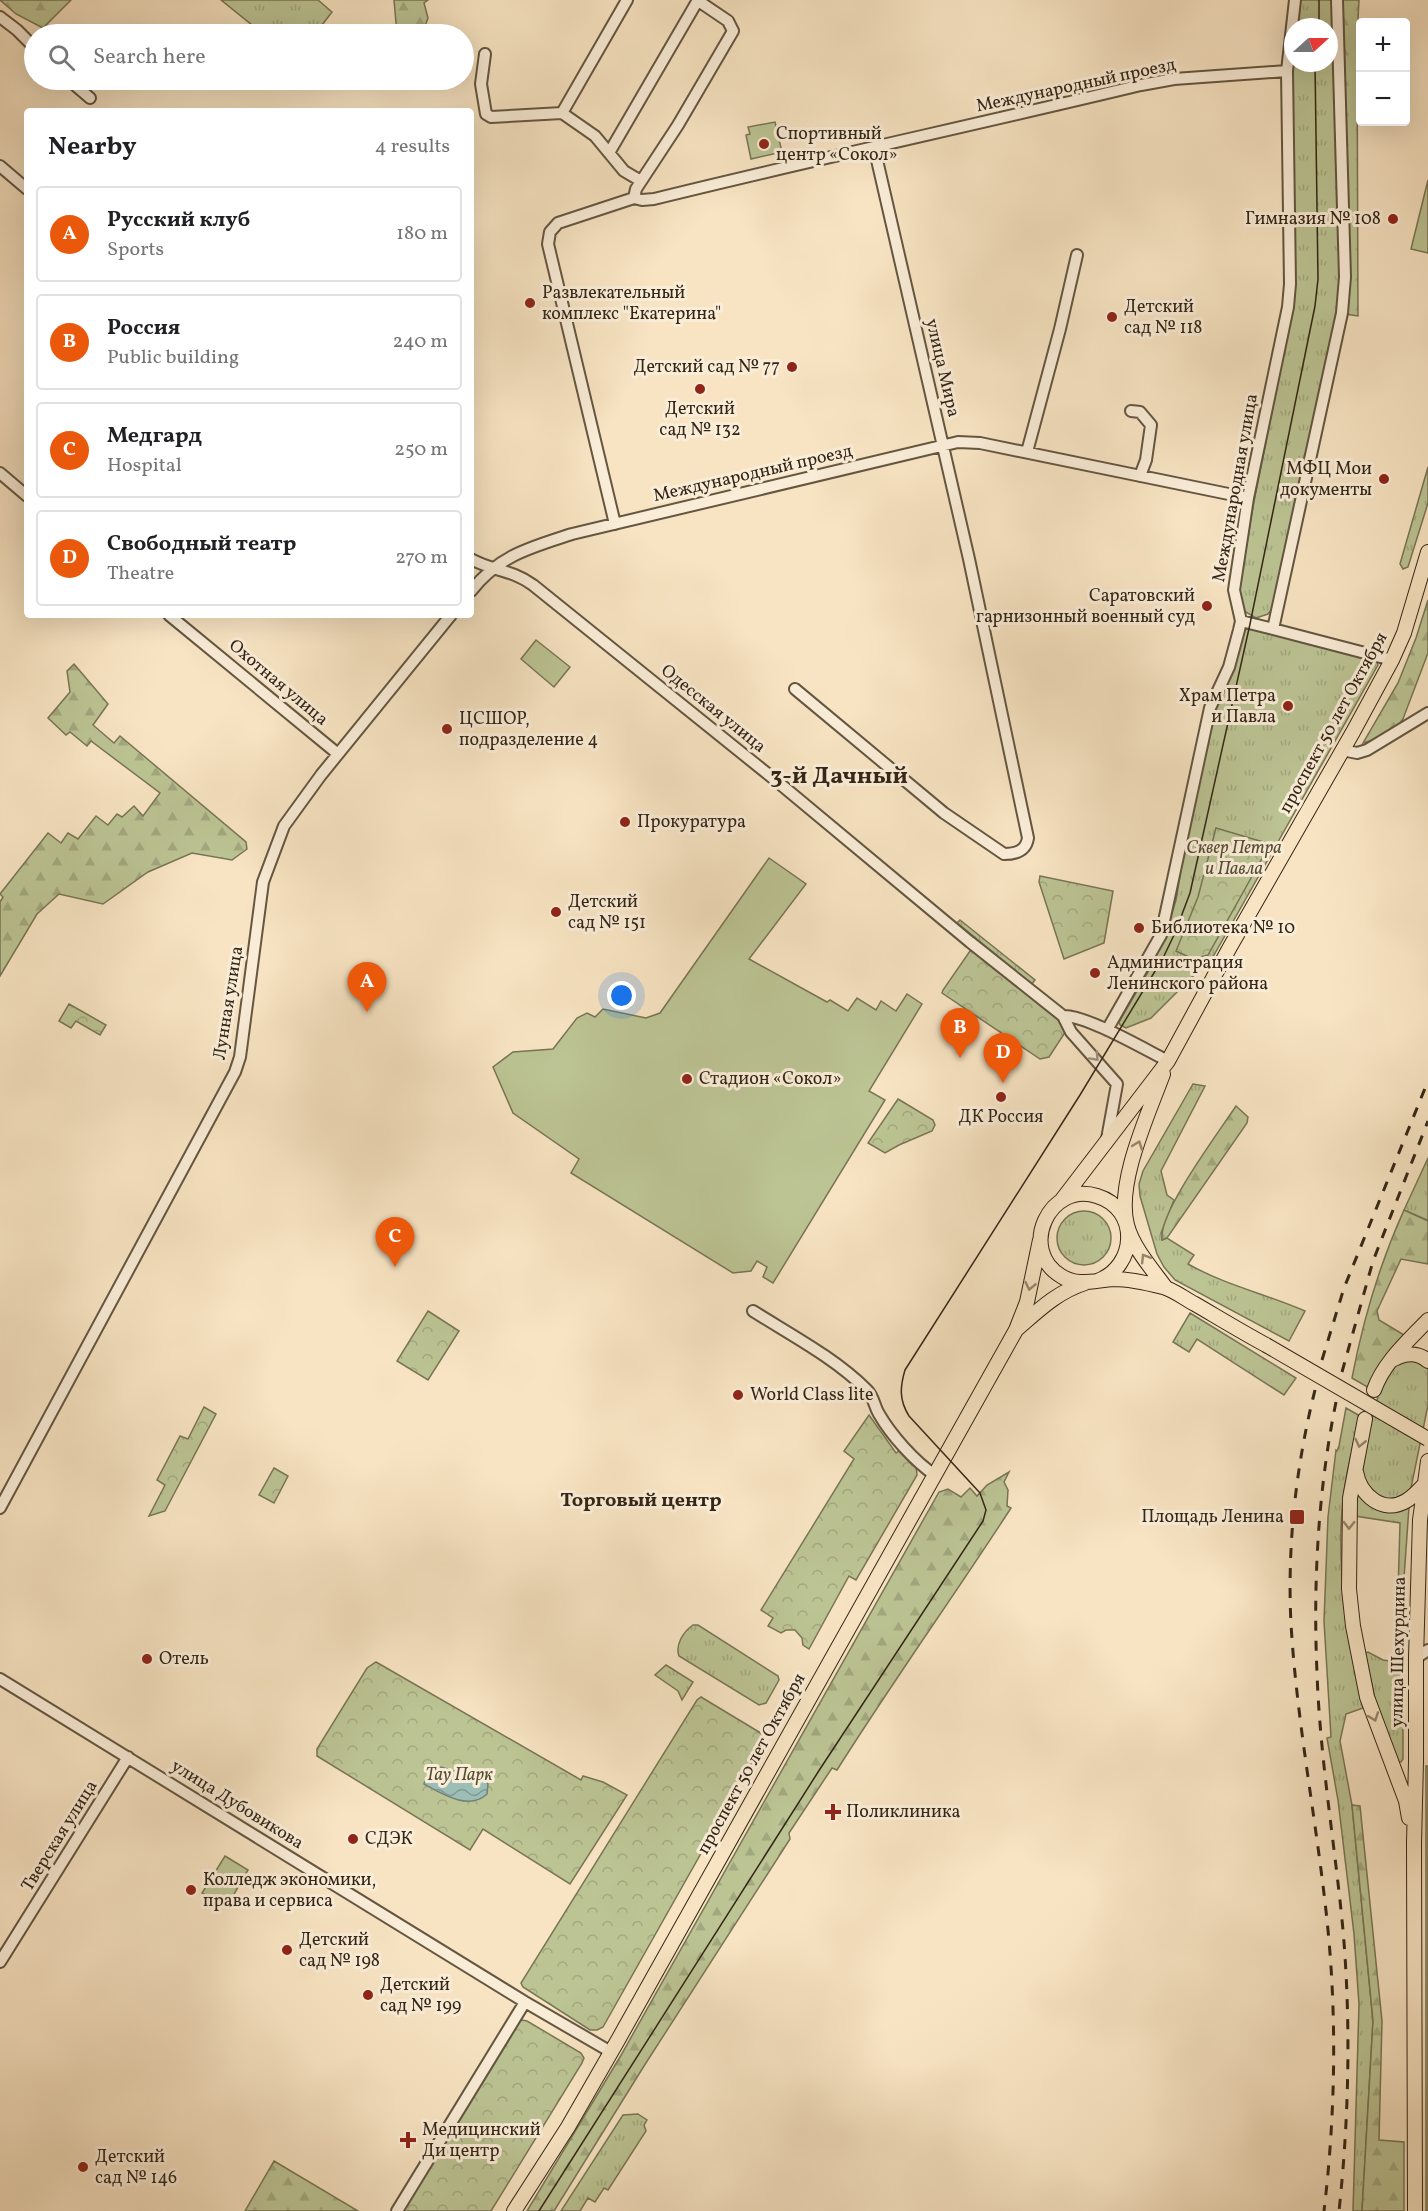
<!DOCTYPE html>
<html lang="en">
<head>
<meta charset="utf-8">
<style>
  body { margin:0; font-family:Vollkorn,serif; background:#f2f2f2; color:#202124 }
  .controls { position:absolute; right:18px; top:18px; display:grid; overflow:hidden; border-radius:6px; box-shadow:0 6px 24px #0002 }
  .controls button { width:54px; height:54px; display:grid; place-items:center; padding:0; border:0; border-bottom:2px solid #e0e0e0; background:#fff; color:#202124; font:30px sans-serif }
  .compass { position:absolute; left:1284px; top:18px; width:54px; height:54px; border-radius:50%; background:#fff; box-shadow:0 6px 24px #0002; rotate:69deg }
  .you { position:absolute; left:622px; top:996px; width:21px; height:21px; margin:-15px; border:4px solid #fff; border-radius:50%; background:#1a73e8; box-shadow:0 0 0 9px #1a73e833 }
  .badge { display:grid; place-items:center; width:39px; height:39px; border-radius:50%; background:#ea580c; color:#fff; font-size:20px; font-weight:700 }
  .pin { position:absolute; translate:-50% -50px; filter:drop-shadow(0 2px 3px #0008) }
  .pin::after { content:''; position:absolute; top:32px; width:21px; height:18px; background:inherit; clip-path:polygon(0 0,100% 0,50% 100%) }
  .list { margin:0; padding:0; list-style:none }
  h2 { display:flex; justify-content:space-between; align-items:center; height:78px; margin:0; padding:0 24px; font-size:26px }
  h2 small { font-size:20px; font-weight:400; color:#757577 }
  .list li { display:grid; grid-template-columns:39px 1fr auto; gap:18px; align-items:center; box-sizing:border-box; height:96px; margin:0 12px 12px; padding:0 12px; border:2px solid #e0e0e0; border-radius:6px }
  .list b { display:block; font-size:22px; white-space:nowrap }
  .list p { margin:0; font-size:20px; white-space:nowrap; color:#757577 }
  .list em { font-size:20px; font-style:normal; color:#757577 }
  .icon { flex:none; width:33px; height:33px; fill:none; stroke:currentColor; stroke-width:2; stroke-linecap:round; stroke-linejoin:round }
  .map { position:relative; flex:none; width:1428px; height:2211px; overflow:hidden }
  .search { position:absolute; background:#fff; box-shadow:0 6px 24px #0002; left:24px; top:24px; width:450px; height:66px; display:flex; align-items:center; gap:15px; box-sizing:border-box; padding:0 21px; border-radius:33px; color:#757577; font-size:22px }
  .panel { position:absolute; background:#fff; box-shadow:0 6px 24px #0002; left:24px; top:108px; width:450px; height:510px; border-radius:6px }
  .map>svg:first-child { display:block }
  .grass { fill:url(#grass-tufts); stroke:#787555; stroke-width:1.5 }
  .forest { fill:url(#forest-firs); stroke:#787555; stroke-width:1.5 }
  .park { fill:url(#park-crowns); stroke:#787555; stroke-width:1.5 }
  .pitch { fill:#bcc494; stroke:#787555; stroke-width:1.5 }
  .water { fill:url(#water-waves); stroke:#738177; stroke-width:1.5 }
  .lines { fill:none; stroke-linecap:round; stroke-linejoin:round }
  .minor-casing { stroke:#645641; stroke-width:14 }
  .major-casing { stroke:#332616; stroke-width:16 }
  .minor { stroke:#faedd8; stroke-width:10 }
  .major { stroke:#f8e4c3; stroke-width:14 }
  .tram { stroke:#332616; stroke-width:1.5 }
  .rail { stroke:#332616; stroke-width:3; stroke-dasharray:10 10; stroke-linecap:butt }
  .major-bridge-casing { stroke:#332616; stroke-width:16; stroke-linecap:butt }
  .major-bridge { stroke:#f8e4c3; stroke-width:14 }
  .oneway { stroke:#a09381 }
  .oneway2 { stroke:#96856c }
  .poi-dot { fill:#8f2418; stroke:#faedd8; stroke-width:2 }
  .labels { text-anchor:middle; dominant-baseline:central; stroke-width:6; stroke-linejoin:round; paint-order:stroke }
  .street-label { font-size:18px; fill:#332616; stroke:#faedd8 }
  .poi-label { font-size:18px; fill:#332616; stroke:#faedd8; text-anchor:start }
  .park-label { font-size:18px; font-style:italic; fill:#554e36; stroke:#faedd8 }
  .neighbourhood-label { font-size:20px; font-weight:bold; fill:#332616; stroke:#faedd8 }
  .district-label { font-size:24px; font-weight:bold; fill:#332616; stroke:#faedd8 }
</style>
</head>
<body>
<div class="map">
<svg width="1428" height="2211" viewBox="0 0 1428 2211">
  <defs>
    <pattern id="grass-tufts" width="24" height="20" patternUnits="userSpaceOnUse" patternTransform="scale(1.5)"><rect width="24" height="20" fill="#bcc494"/><path d="M3 7l-1-3M5 7V3M7 7l1-3M15 17l-1-3M17 17v-4M19 17l1-3" fill="none" stroke="#a2a87f"/></pattern>
    <pattern id="forest-firs" width="22" height="20" patternUnits="userSpaceOnUse" patternTransform="scale(1.5)"><rect width="22" height="20" fill="#bcc494"/><path d="M5 1l3.5 6h-7zM16 11l3.5 6h-7z" fill="#a2a87f"/></pattern>
    <pattern id="park-crowns" width="20" height="18" patternUnits="userSpaceOnUse" patternTransform="scale(1.5)"><rect width="20" height="18" fill="#bcc494"/><path d="M2 6a3 3 0 1 1 6 0M12 15a3 3 0 1 1 6 0" fill="none" stroke="#a2a87f"/></pattern>
    <pattern id="water-waves" width="16" height="10" patternUnits="userSpaceOnUse" patternTransform="scale(1.5)"><rect width="16" height="10" fill="#9dbeb7"/><path d="M0 5q4-4 8 0t8 0" fill="none" stroke="#819a94"/></pattern>
  </defs>
  <rect width="100%" height="100%" fill="#f8e4c3"/>
  <filter id="stains"><feTurbulence type="fractalNoise" baseFrequency=".00333" numOctaves="4"/><feColorMatrix values="0 0 0 0 .2 0 0 0 0 .09 0 0 0 0 .02 0 0 0 .5 -.17"/></filter>
  <radialGradient id="worn" r=".72"><stop offset=".6" stop-color="#630" stop-opacity="0"/><stop offset="1" stop-color="#630" stop-opacity=".3"/></radialGradient>
  <!-- grass -->
  <path class="grass" d="M221,0H318L332,12L322,25L332,34H263Z
    M1299,0H1333L1341,276L1337,312L1272,609L1268,614L1256,618L1244,611L1239,591L1254,501L1293,308V63H1329V27H1297Z
    M1428,467V503L1408,567L1403,569L1400,564Z
    M1247,628L1268,631L1377,661L1378,665L1214,955L1151,1018L1126,1028L1120,1025L1119,1022L1148,972L1165,936L1176,900L1191,810L1213,710L1242,633Z
    M960,920L1035,980L1032,984L957,923Z
    M1193,1084L1205,1086L1161,1171L1167,1195L1174,1200L1161,1233L1162,1240L1167,1238L1194,1255L1188,1264C1225,1285 1266,1294 1305,1311L1289,1341L1175,1280L1164,1267L1157,1254L1140,1196L1139,1184L1143,1171Z
    M1428,1158V1219L1427,1220L1404,1210Z
    M1057 1238a27 27 0 1 1 54 0a27 27 0 1 1-54 0Z
    M1190,1313L1296,1378L1284,1395L1197,1339L1189,1352L1173,1342Z
    M1411,1358L1428,1368V1405L1411,1488L1407,1494L1394,1500L1379,1498L1369,1489L1362,1474L1368,1434L1380,1389L1387,1375L1396,1364Z
    M1346,1408L1360,1416C1353,1448 1344,1479 1342,1511C1337,1577 1349,1643 1363,1708L1346,1714L1340,1741L1352,1805L1373,2021L1362,2211H1353L1359,2004L1354,1934L1338,1800L1327,1738L1331,1737L1324,1621L1328,1517L1336,1450L1337,1451L1339,1446Z
    M1356,1492C1366,1509 1391,1512 1409,1507L1403,1592V1759L1401,1762L1397,1761L1377,1708L1365,1653L1368,1652L1383,1660L1396,1662L1400,1523L1355,1516Z
    M693,1625H698L778,1676L779,1680L766,1703L759,1705L679,1656C675,1645 683,1632 693,1625Z
    M666,1665L693,1682L682,1700L678,1691L655,1675Z
    M1426,1766H1428V2211H1426Z
    M638,2114L647,2120L644,2125L646,2131L608,2190L604,2188L595,2202L588,2198L580,2211H561L623,2115Z"/>
  <!-- forest -->
  <path class="forest" d="M0,0H71L43,28L16,14Z
    M394,0H428L424,3L428,18L422,34H397Z
    M1340,0H1359L1357,38L1358,316L1345,314Z
    M1428,600V653L1403,719C1394,732 1379,739 1363,743L1398,683L1416,638Z
    M74,664L108,704L93,725L114,743L120,736L246,842L247,849L232,860L192,853L148,872L103,904L59,894L37,914L0,976V902L3,897L0,894L48,833L61,843L68,833L78,839L96,816L108,825L117,814L122,817L134,806L143,816L160,793L91,741L87,746L70,732L66,735L48,718L70,692L67,671Z
    M1236,1106L1248,1117L1247,1123L1167,1238L1162,1240C1158,1213 1219,1132 1236,1106Z
    M1404,1210L1428,1221V1264L1401,1259L1377,1311L1379,1320L1404,1335C1389,1352 1377,1366 1369,1388L1352,1378C1363,1320 1380,1263 1404,1210Z
    M1009,1472L1004,1482L1008,1490L1007,1506L1011,1508C954,1596 893,1681 837,1770L832,1768L789,1833L790,1839L644,2066L554,2211H527L620,2057L939,1492L948,1489L961,1497L970,1488L977,1496L987,1485Z
    M1352,1805L1360,1806L1382,2021L1379,2140L1404,2142V2211H1362L1373,2021Z
    M274,2161L358,2211H245Z"/>
  <!-- park -->
  <path class="park" d="M1216,828L1270,844L1208,955L1193,959L1176,951L1198,897Z
    M1040,876L1113,891L1104,943L1064,959L1039,882Z
    M970,951H974L1063,1024L1066,1031L1049,1057L1040,1059L942,993L943,990Z
    M69,1004L106,1025L100,1035L76,1021L71,1028L59,1021Z
    M898,1099L933,1120L935,1125L932,1131L899,1145L885,1153L868,1143Z
    M428,1311L459,1331L428,1380L397,1361Z
    M204,1407L216,1414L165,1511L149,1516L165,1485L157,1480L180,1436L188,1439Z
    M869,1415L896,1453L899,1451L916,1466L917,1475L856,1580L849,1576L809,1649L803,1645L802,1638L795,1630H786L781,1633L768,1626L773,1618L761,1610L854,1459L844,1451Z
    M274,1468L288,1476L274,1503L259,1495Z
    M376,1662L581,1780L583,1776L603,1782L627,1795L570,1884L483,1829L470,1850L317,1756V1749L367,1668Z
    M701,1697L764,1735L765,1740L603,2027L597,2030H590L523,1987L521,1983L697,1700Z
    M522,2020L527,2021L581,2053L584,2058L582,2063L491,2211H402L517,2023Z"/>
  <!-- pitch -->
  <path class="pitch" d="M775,122L782,152L751,159L746,135L750,134L748,127Z
    M1428,180V253L1411,249Z
    M536,640L570,667L554,687L521,659Z
    M769,858L806,884L749,959L827,1002L830,1000L848,1011L857,998L876,1010L881,1001L896,1011L907,994L922,1004L869,1091L885,1100L773,1283L763,1277L767,1267L757,1261L751,1271L733,1273L571,1173L579,1159L513,1113L493,1067L513,1052L553,1049L577,1018L587,1013L595,1017L603,1009L646,1018L660,1013Z
    M225,1856L248,1870L226,1908L202,1893Z"/>
  <!-- water -->
  <path class="water" d="M441,1767L460,1773L482,1776L488,1784L487,1794C469,1811 442,1794 424,1784L425,1780L434,1776Z"/>
  <g class="lines">
    <defs>
      <path id="minor" d="M697,0L728,21L733,31L678,125L636,189L634,198L642,200L654,199C816,159 979,124 1141,85L1174,79L1287,71
        M1337,0L1345,277L1342,313L1273,629L1392,660
        M0,17L17,30L34,47
        M485,54L481,84L486,114L491,117L562,113L595,136L624,171L641,181
        M69,80L90,98
        M562,113L627,0
        M609,153L698,0
        M0,166L27,189
        M1131,411L1140,412L1151,425L1146,460L1140,476
        M1027,452L1060,329L1077,255
        M0,473L27,496
        M615,524L548,244L550,232L558,223L634,198
        M471,559C492,571 511,569 533,585L779,783L970,942L1063,1016
        M471,591C500,555 529,548 572,534L958,442L980,443L1248,498
        M169,615L338,754
        M1241,621L1273,629
        M795,689L944,813L1004,854C1016,854 1026,851 1028,838L969,559L874,147
        M1342,750L1357,753L1367,750L1428,713
        M1063,1016L1071,1032L1117,1084L1107,1139
        M1063,1016C1084,1014 1146,1050 1168,1061
        M1107,1030L1161,935L1210,708L1229,667L1239,630L1241,621L1234,590L1248,498L1288,307L1290,284L1287,71L1295,0
        M753,1311C791,1335 835,1358 867,1390C874,1397 874,1406 879,1414C891,1435 915,1462 935,1475
        M0,1508L235,1072L240,1057L263,882L284,826L321,775L451,615
        M1416,1658L1428,1650
        M0,1679L525,2002L611,2052
        M0,1962L128,1757
        M397,2211L525,2002"/>
      <path id="major" d="M1163,1074C1148,1115 1116,1183 1127,1225C1133,1248 1153,1270 1166,1288
        M1061,1201L1168,1061L1230,947L1353,732L1392,660L1404,633L1428,552
        M1097,1281C1137,1267 1140,1209 1097,1196C1049,1181 1018,1250 1061,1276C1078,1287 1095,1280 1114,1279C1130,1279 1147,1283 1163,1287C1174,1290 1185,1299 1195,1304C1219,1318 1242,1332 1266,1345
        M1017,1329C1039,1310 1057,1292 1085,1283
        M1394,1359C1405,1353 1418,1352 1428,1361
        M1374,1390C1384,1362 1408,1341 1428,1320
        M1365,1419L1350,1498L1349,1589L1353,1626L1367,1697L1406,1801L1409,1818
        M1356,1472C1360,1494 1382,1515 1406,1501C1413,1497 1418,1491 1424,1485
        M514,2211L568,2127L618,2040L1016,1330L1027,1302L1040,1240
        M1415,2211L1414,1843L1416,1762V1658L1420,1520L1428,1461"/>
    </defs>
    <!-- minor casing -->
    <use href="#minor" class="minor-casing"/>
    <!-- major casing -->
    <use href="#major" class="major-casing"/>
    <!-- minor -->
    <use href="#minor" class="minor"/>
    <!-- major -->
    <use href="#major" class="major"/>
    <!-- tram -->
    <path class="tram" d="M1319,0V27
      M539,2211L820,1769L983,1521L986,1510L980,1493L909,1416C899,1400 900,1387 905,1370L1080,1095L1163,958L1175,933L1190,893L1250,624L1315,306L1318,279L1315,63"/>
    <!-- rail -->
    <path class="rail" d="M1322,1360L1344,1288L1428,1081
      M1342,1372L1373,1261L1428,1121
      M1315,1390C1296,1465 1287,1546 1291,1624C1297,1726 1318,1828 1328,1930C1337,2023 1335,2118 1324,2211
      M1336,1402C1318,1490 1313,1583 1317,1673C1320,1759 1335,1845 1343,1930C1351,2023 1349,2118 1339,2211"/>
    <defs>
      <path id="major-bridge" d="M1266,1345L1428,1439"/>
    </defs>
    <!-- major-bridge casing -->
    <use href="#major-bridge" class="major-bridge-casing"/>
    <!-- major-bridge -->
    <use href="#major-bridge" class="major-bridge"/>
  </g>
  <!-- one-way arrows -->
  <defs><path id="oneway-chevron" d="M-2-3.5L2.5 0L-2 3.5" fill="none" stroke-width="1.6" stroke-linecap="round" stroke-linejoin="round" transform="scale(1.5)"/></defs>
  <use class="oneway" href="#oneway-chevron" transform="translate(1095 1057) rotate(47)"/>
  <g class="oneway2">
    <use href="#oneway-chevron" transform="translate(1138 1145) rotate(-70)"/>
    <use href="#oneway-chevron" transform="translate(1145 1258) rotate(-122)"/>
    <use href="#oneway-chevron" transform="translate(1030 1286) rotate(102)"/>
    <use href="#oneway-chevron" transform="translate(1360 1443) rotate(103)"/>
    <use href="#oneway-chevron" transform="translate(1349 1525) rotate(91)"/>
    <use href="#oneway-chevron" transform="translate(1374 1717) rotate(70)"/>
  </g>
  <!-- markers -->
  <g class="poi-dot">
    <circle cx="764" cy="144" r="6"/>
    <circle cx="1393" cy="219" r="6"/>
    <circle cx="530" cy="303" r="6"/>
    <circle cx="1112" cy="317" r="6"/>
    <circle cx="792" cy="367" r="6"/>
    <circle cx="700" cy="389" r="6"/>
    <circle cx="1384" cy="479" r="6"/>
    <circle cx="1207" cy="606" r="6"/>
    <circle cx="1288" cy="706" r="6"/>
    <circle cx="447" cy="729" r="6"/>
    <circle cx="625" cy="822" r="6"/>
    <circle cx="556" cy="912" r="6"/>
    <circle cx="1139" cy="928" r="6"/>
    <circle cx="1095" cy="973" r="6"/>
    <circle cx="687" cy="1079" r="6"/>
    <circle cx="1001" cy="1097" r="6"/>
    <circle cx="738" cy="1395" r="6"/>
    <rect x="1289" y="1509" width="16" height="16" rx="3"/>
    <circle cx="147" cy="1659" r="6"/>
    <path d="M830 1803h6v6h6v6h-6v6h-6v-6h-6v-6h6z"/>
    <circle cx="353" cy="1839" r="6"/>
    <circle cx="191" cy="1890" r="6"/>
    <circle cx="287" cy="1950" r="6"/>
    <circle cx="368" cy="1995" r="6"/>
    <path d="M405 2131h6v6h6v6h-6v6h-6v-6h-6v-6h6z"/>
    <circle cx="83" cy="2167" r="6"/>
  </g>
  <g class="labels">
    <!-- street labels -->
    <g class="street-label">
      <text transform="translate(1076 86) rotate(-12)">Международный проезд</text>
      <text transform="translate(942 368) rotate(77)">улица Мира</text>
      <text transform="translate(753 474) rotate(-13)">Международный проезд</text>
      <text transform="translate(1236 488) rotate(-80)">Международная улица</text>
      <text transform="translate(278 683) rotate(40)">Охотная улица</text>
      <text transform="translate(713 709) rotate(39)">Одесская улица</text>
      <text transform="translate(1334 723) rotate(-61)">проспект 50 лет Октября</text>
      <text transform="translate(229 1003) rotate(-81)">Лунная улица</text>
      <text transform="translate(1399 1652) rotate(-89)">улица Шехурдина</text>
      <text transform="translate(752 1764) rotate(-61)">проспект 50 лет Октября</text>
      <text transform="translate(237 1805) rotate(32)">улица Дубовикова</text>
      <text transform="translate(60 1836) rotate(-58)">Тверская улица</text>
    </g>
    <!-- poi labels -->
    <g class="poi-label">
      <text x="776" y="134">Спортивный<tspan x="776" dy="21">центр «Сокол»</tspan></text>
      <text x="1381" y="219" text-anchor="end">Гимназия № 108</text>
      <text x="542" y="293">Развлекательный<tspan x="542" dy="21">комплекс "Екатерина"</tspan></text>
      <text x="1124" y="307">Детский<tspan x="1124" dy="21">сад № 118</tspan></text>
      <text x="780" y="367" text-anchor="end">Детский сад № 77</text>
      <text x="700" y="409" text-anchor="middle">Детский<tspan x="700" dy="21">сад № 132</tspan></text>
      <text x="1372" y="469" text-anchor="end">МФЦ Мои<tspan x="1372" dy="21">документы</tspan></text>
      <text x="1195" y="596" text-anchor="end">Саратовский<tspan x="1195" dy="21">гарнизонный военный суд</tspan></text>
      <text x="1276" y="696" text-anchor="end">Храм Петра<tspan x="1276" dy="21">и Павла</tspan></text>
      <text x="459" y="719">ЦСШОР,<tspan x="459" dy="21">подразделение 4</tspan></text>
      <text x="637" y="822">Прокуратура</text>
      <text x="568" y="902">Детский<tspan x="568" dy="21">сад № 151</tspan></text>
      <text x="1151" y="928">Библиотека № 10</text>
      <text x="1107" y="963">Администрация<tspan x="1107" dy="21">Ленинского района</tspan></text>
      <text x="699" y="1079">Стадион «Сокол»</text>
      <text x="1001" y="1117" text-anchor="middle">ДК Россия</text>
      <text x="750" y="1395">World Class lite</text>
      <text x="1284" y="1517" text-anchor="end">Площадь Ленина</text>
      <text x="159" y="1659">Отель</text>
      <text x="846" y="1812">Поликлиника</text>
      <text x="365" y="1839">СДЭК</text>
      <text x="203" y="1880">Колледж экономики,<tspan x="203" dy="21">права и сервиса</tspan></text>
      <text x="299" y="1940">Детский<tspan x="299" dy="21">сад № 198</tspan></text>
      <text x="380" y="1985">Детский<tspan x="380" dy="21">сад № 199</tspan></text>
      <text x="422" y="2130">Медицинский<tspan x="422" dy="21">Ди центр</tspan></text>
      <text x="95" y="2157">Детский<tspan x="95" dy="21">сад № 146</tspan></text>
    </g>
    <!-- park labels -->
    <g class="park-label">
      <text x="1234" y="848">Сквер Петра<tspan x="1234" dy="21">и Павла</tspan></text>
      <text x="459" y="1775">Тау Парк</text>
    </g>
    <!-- neighbourhood labels -->
    <g class="neighbourhood-label">
      <text x="641" y="1501">Торговый центр</text>
    </g>
    <!-- district labels -->
    <g class="district-label">
      <text x="839" y="777">3-й Дачный</text>
    </g>
  </g>
  <rect width="100%" height="100%" filter="url(#stains)"/>
  <rect width="100%" height="100%" fill="url(#worn)"/>
</svg>
<div class="controls">
<button>+</button>
<button>−</button>
</div>
<svg class="compass" viewBox="-18 -18 36 36"><path d="M0-13l5 13h-10z" fill="#e53935"/><path d="M0 13l5-13h-10z" fill="#757577"/></svg>
<div class="you"></div>
<div class="pin badge" style="left:367px;top:1012px">A</div>
<div class="pin badge" style="left:960px;top:1058px">B</div>
<div class="pin badge" style="left:395px;top:1267px">C</div>
<div class="pin badge" style="left:1003px;top:1083px">D</div>
<div class="search"><svg class="icon" aria-label="search" viewBox="0 0 24 24"><circle cx="10" cy="10" r="6"/><path d="M15 15l6 6"/></svg>Search here</div>
<section class="panel">
<h2>Nearby<small>4 results</small></h2>
<ul class="list">
<li><span class="badge">A</span><div><b>Русский клуб</b><p>Sports</p></div><em>180 m</em></li>
<li><span class="badge">B</span><div><b>Россия</b><p>Public building</p></div><em>240 m</em></li>
<li><span class="badge">C</span><div><b>Медгард</b><p>Hospital</p></div><em>250 m</em></li>
<li><span class="badge">D</span><div><b>Свободный театр</b><p>Theatre</p></div><em>270 m</em></li>
</ul>
</section>
</div>
</body>
</html>
